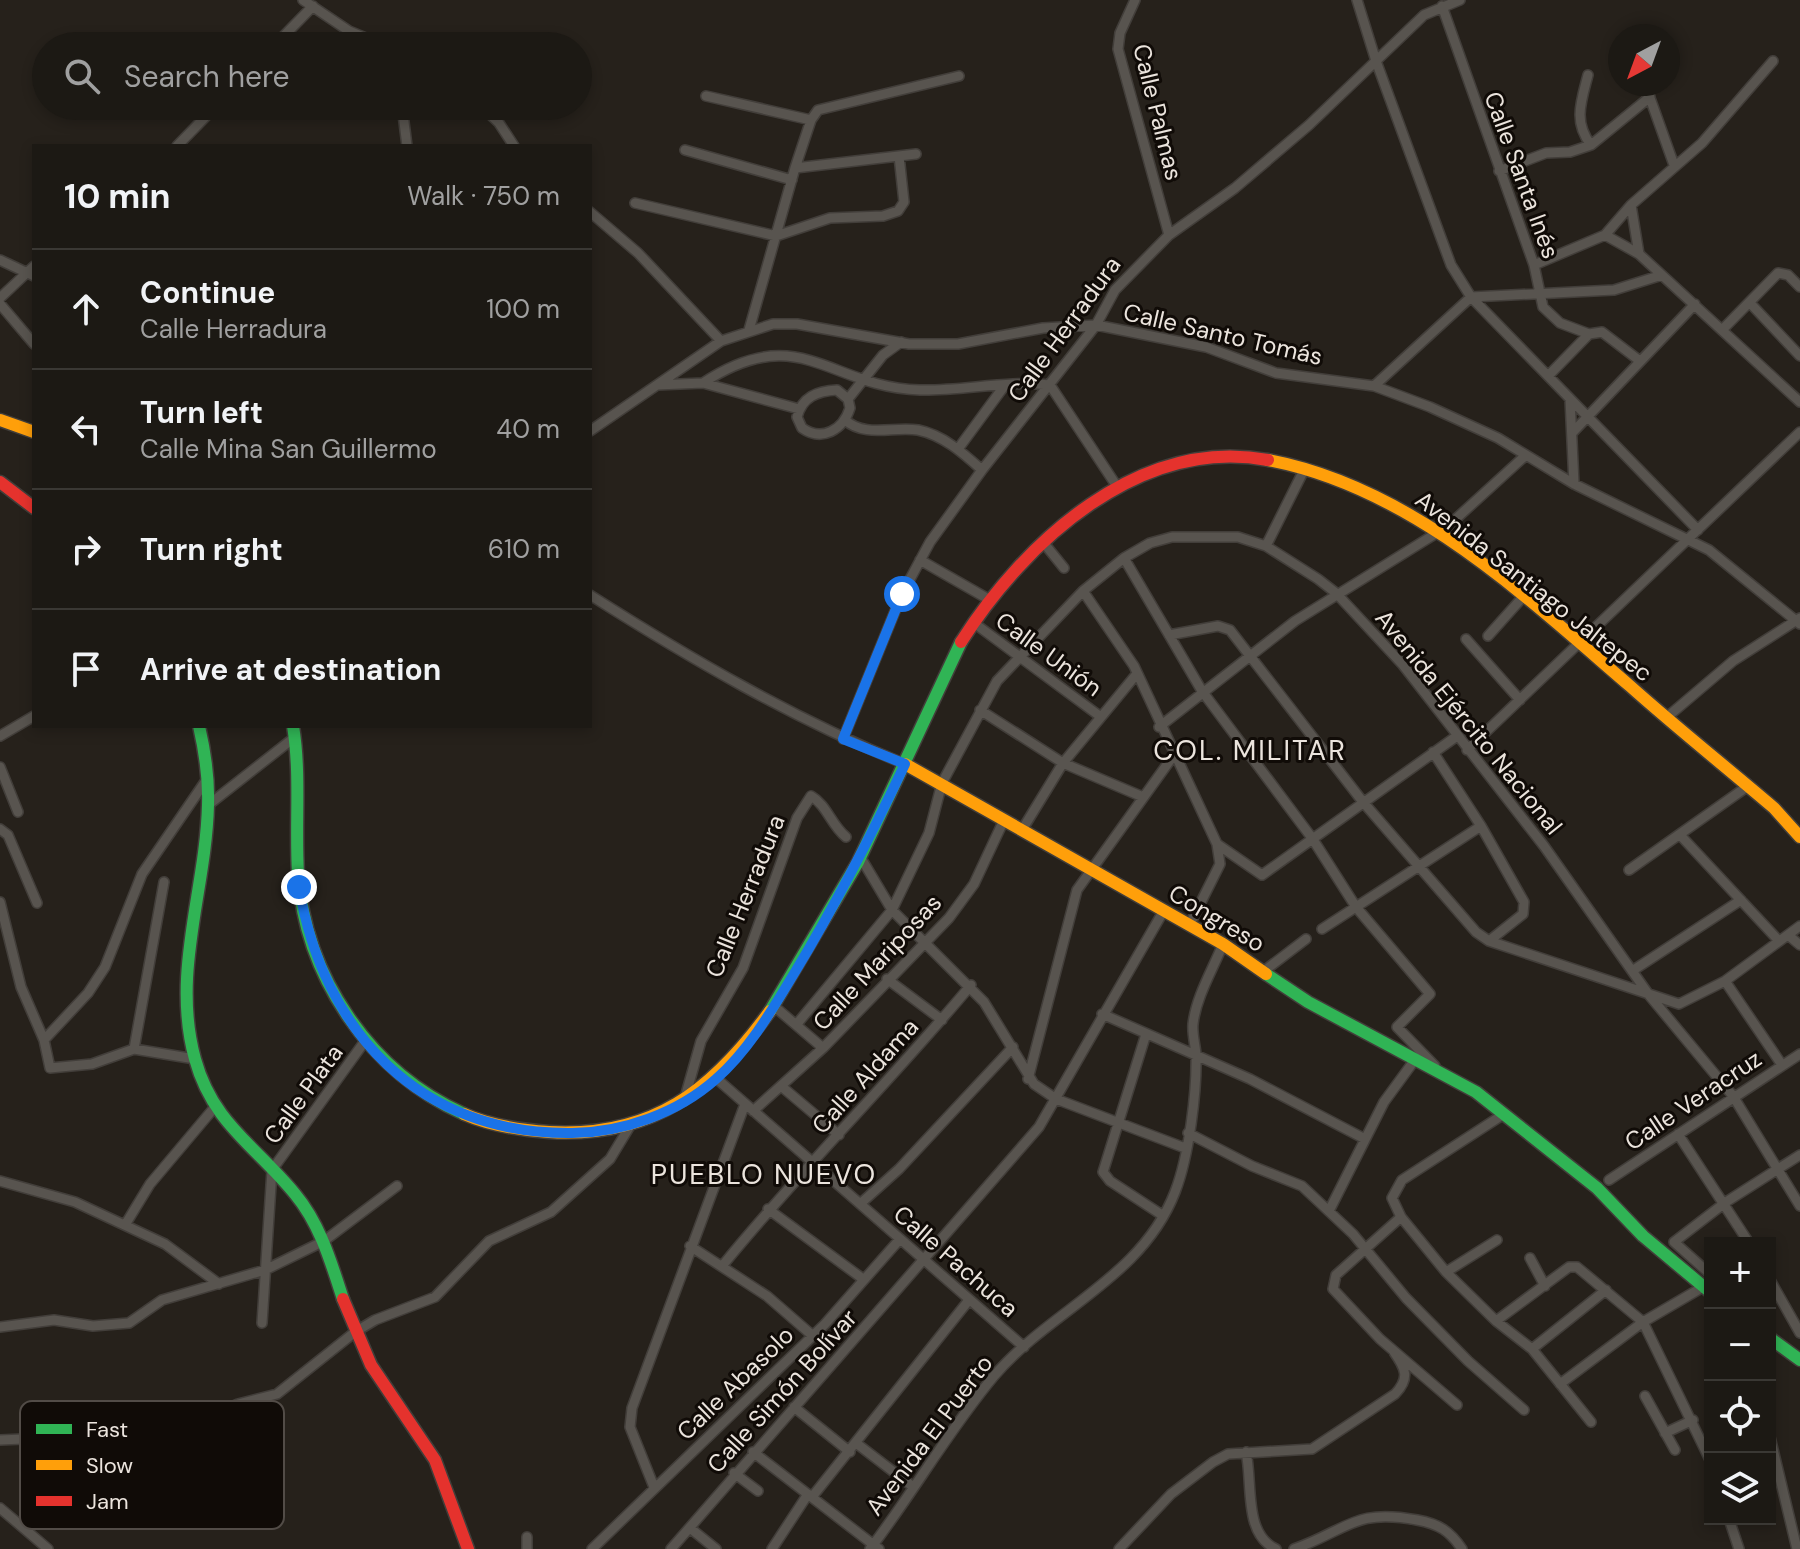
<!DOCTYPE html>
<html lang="en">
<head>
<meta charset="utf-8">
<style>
  body { margin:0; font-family:"DM Sans",sans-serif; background:#25221d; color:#f1f3f6 }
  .controls { position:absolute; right:24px; bottom:24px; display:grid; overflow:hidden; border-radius:0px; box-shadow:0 4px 12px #0003 }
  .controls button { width:72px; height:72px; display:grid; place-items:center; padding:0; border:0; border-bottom:2px solid #3a3834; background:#1c1914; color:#f1f3f6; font:40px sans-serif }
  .compass { position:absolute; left:1608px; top:24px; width:72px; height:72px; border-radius:50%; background:#1c1914; box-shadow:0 4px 12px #0003; rotate:221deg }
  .stop { position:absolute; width:24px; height:24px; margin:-18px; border:6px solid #1a73e8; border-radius:50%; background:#fff }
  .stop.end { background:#1a73e8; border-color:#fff; box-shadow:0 2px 8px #0008 }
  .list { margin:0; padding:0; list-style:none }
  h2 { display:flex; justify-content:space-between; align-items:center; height:104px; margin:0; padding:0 32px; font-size:34px }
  h2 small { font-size:26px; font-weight:400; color:#a0a0a0 }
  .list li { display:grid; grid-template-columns:52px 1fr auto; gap:24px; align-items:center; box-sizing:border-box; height:120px; padding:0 32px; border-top:2px solid #3a3834 }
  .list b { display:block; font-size:30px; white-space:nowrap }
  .list p { margin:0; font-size:26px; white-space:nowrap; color:#a0a0a0 }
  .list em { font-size:26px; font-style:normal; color:#a0a0a0 }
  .icon { flex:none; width:44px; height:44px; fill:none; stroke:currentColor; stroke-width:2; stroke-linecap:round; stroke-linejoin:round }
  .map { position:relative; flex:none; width:1800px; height:1549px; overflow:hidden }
  .search { position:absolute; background:#1c1914; box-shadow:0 4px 12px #0003; left:32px; top:32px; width:560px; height:88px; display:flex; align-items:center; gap:20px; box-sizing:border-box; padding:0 28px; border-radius:44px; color:#a0a0a0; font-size:30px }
  .panel { position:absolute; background:#1c1914; box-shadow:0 4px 12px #0003; left:32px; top:144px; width:560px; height:584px; border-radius:0px }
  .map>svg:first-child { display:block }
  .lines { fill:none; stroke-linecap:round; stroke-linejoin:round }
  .street-casing { stroke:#423e3a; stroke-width:12 }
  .fast-casing { stroke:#423e3a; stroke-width:15 }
  .slow-casing { stroke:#423e3a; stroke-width:15 }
  .jam-casing { stroke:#423e3a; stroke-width:15 }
  .street { stroke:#58544f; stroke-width:9 }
  .fast { stroke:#30b455; stroke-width:12 }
  .slow { stroke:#ff9f0a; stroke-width:12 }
  .jam { stroke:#e5322d; stroke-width:12 }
  .route { stroke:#1a73e8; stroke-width:10 }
  .labels { text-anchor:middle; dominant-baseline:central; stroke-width:6; stroke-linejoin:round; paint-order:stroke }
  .street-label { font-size:24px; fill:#ebe4dd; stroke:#100b07 }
  .quarter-label { font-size:28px; letter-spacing:2px; fill:#ebe4dd; stroke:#100b07 }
  .key { fill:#100b07; stroke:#524c47; stroke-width:2 }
  .key-label { font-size:22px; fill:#ebe4dd }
</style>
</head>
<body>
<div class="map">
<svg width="1800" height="1549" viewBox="0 0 1800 1549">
  <rect width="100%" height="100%" fill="#26211b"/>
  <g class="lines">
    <defs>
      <path id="street" d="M303,0L349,31L385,46
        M1135,0L1120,33L1118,49L1169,235
        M1357,0L1376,61L1451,265L1471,297L1698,530
        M1442,6L1534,265L1543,307L1560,323L1589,334L1602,332L1640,361
        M274,46L313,6
        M1588,75C1581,102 1573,122 1591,145
        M1645,84L1674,165
        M706,96L811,120
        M402,106L407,146
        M481,106L499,123L514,146
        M177,146L216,106
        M685,150L792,180
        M795,168L916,154
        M1499,171L1546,153L1570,152L1591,145L1650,97
        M635,203L776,236L830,218L883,216L898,211L904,202L899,156
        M1631,205L1639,254
        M590,212L638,253L721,341
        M1605,235L1639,254L1800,402
        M0,260L34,276
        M1534,265L1605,235L1631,205L1702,143L1773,61
        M0,298L34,266
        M1750,303L1800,356
        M0,304L34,344
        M1723,329L1778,273L1788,275L1800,287
        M749,330L795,168L811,120L818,110L959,76
        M1548,376L1589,334
        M703,383C800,319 830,388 920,390C964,391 1006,380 1050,385L1118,488
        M657,385L703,383L799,409
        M1374,386L1471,297L1614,290L1662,275
        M837,390L848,399L850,408C843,430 822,442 802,428L797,417C802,397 817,391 837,390Z
        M848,399L883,355L901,342
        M1570,399L1574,484
        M845,420C865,438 894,426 918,430C943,435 963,453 982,470
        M590,431L721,341L773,324H797L909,344H958L1043,328L1096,325L1206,347L1276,373L1374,386L1430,407L1498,438L1574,484L1709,550L1800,624
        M1572,433L1695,304
        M958,449L1005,385
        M1043,542L1064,568
        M1266,546L1305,468
        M1124,558L1202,691L1312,838L1356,907L1430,994L1397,1027L1435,1066
        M920,560L990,600
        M1083,591L1134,666L1217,844L1220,864L1189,926
        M590,595C691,659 794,719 905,764
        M974,623L1101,717
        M1169,635L1218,626L1230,630L1363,802L1476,932L1489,941L1679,1004L1725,981L1800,926
        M1488,636L1522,598
        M1466,639L1520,700
        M980,710L1063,763L1143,797
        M1666,718L1733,661L1800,618
        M1159,727L1295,621L1448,526L1526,455
        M0,736L34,716
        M843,739L902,594L930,542L982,470L1096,325L1115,290L1169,235L1235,188L1309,125L1424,15L1460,0
        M1467,750L1800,432
        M1433,752L1481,826L1524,902L1523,914L1489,941
        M0,767L18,812
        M207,806L295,737
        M0,829L8,835L37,903
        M1022,830L1063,763L1135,676
        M1681,836L1779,941
        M1217,844L1262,875L1457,736
        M861,858L892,910L984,1002L1034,1084L1056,1099L1185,1148
        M1629,870L1748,786
        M0,902L21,987L44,1040L50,1068L92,1064L134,1049L195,1059
        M1322,929L1481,826
        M1788,935L1800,945
        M1264,971L1306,939
        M1632,971L1741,900
        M887,979L942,1020
        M1725,981L1782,1065
        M775,1007L823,1048
        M1102,1014L1250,1079L1365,1139
        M796,1025L892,910L929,833L942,783L997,681L1083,591L1124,558L1150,543L1172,537H1238L1266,546L1318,579L1336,593L1403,665L1544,846L1649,995L1733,1096L1800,1206
        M1146,1034L1103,1172L1110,1181L1162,1215
        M44,1040L88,993L105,967L142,874L207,779
        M134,1049L164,882
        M717,1079L1024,1347
        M1028,1079L1077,890L1176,752
        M781,1086L839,1135
        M684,1101L701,1041L743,968L797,818L811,796C827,805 831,825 846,837
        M753,1111L823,1048L949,918L974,884L1004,820
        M1504,1114L1402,1180L1392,1198L1401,1217L1446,1272L1496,1321L1532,1349L1591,1422
        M1188,1133L1252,1166L1302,1186L1353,1234L1406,1298L1468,1361L1524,1410
        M1678,1134L1749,1243
        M1609,1180L1800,1054
        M0,1181L75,1202L165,1244L219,1284
        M860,1204L899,1169L1013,1047
        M768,1209L863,1279
        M1329,1211L1384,1102L1414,1061
        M1401,1217L1336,1275L1333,1289L1380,1339L1457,1405
        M125,1225L150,1184L214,1108
        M690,1246L767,1296L813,1336
        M1530,1258L1545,1286
        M723,1265C802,1168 891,1081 971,985
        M1446,1272L1497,1240
        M1710,1274L1674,1242L1726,1202L1800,1155
        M1770,1280L1800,1333
        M1496,1321L1569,1267H1577L1643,1322L1710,1460
        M262,1323L272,1170L365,1041
        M0,1327L54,1320L93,1326L129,1323L162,1300L265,1270L324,1241L397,1186
        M1532,1349L1606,1290
        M1560,1384L1643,1322L1703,1287
        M1645,1396L1675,1450
        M794,1407L850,1452
        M1665,1433L1693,1420
        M1770,1437L1797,1549
        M0,1440L161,1433L187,1427L238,1404L277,1394L355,1332L375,1320L435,1297L489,1241L551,1212L610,1159L630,1126
        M856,1443L912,1486
        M753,1452L879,1549
        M1246,1452C1253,1483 1243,1534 1276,1549
        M734,1473L758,1491
        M654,1487L630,1427L632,1408L745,1104
        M812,1497L969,1300
        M0,1508L48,1549
        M1729,1519L1739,1549
        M690,1528L716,1549
        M527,1537V1549
        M592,1549L825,1324L900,1239
        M671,1549L1039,1127L1163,912
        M772,1549L808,1494
        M870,1549C913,1493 948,1431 994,1376C1050,1310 1142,1278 1175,1192C1189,1156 1197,1092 1196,1054C1195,1044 1192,1033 1193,1024C1196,997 1213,969 1223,944
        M1119,1549L1171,1494L1213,1462L1228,1454L1312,1449L1395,1394C1410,1378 1406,1369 1394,1352
        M1294,1549C1348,1530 1354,1508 1417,1520C1439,1524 1450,1531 1462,1549"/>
      <path id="fast" d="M199,726C205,752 209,777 208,805C206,890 171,973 195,1059C213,1124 255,1145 295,1194C320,1224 331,1262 343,1299
        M293,726C301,775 295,824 298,873C305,977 370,1072 464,1114
        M1266,974L1308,1002L1476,1092L1597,1188L1643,1236L1710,1292
        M770,1011L858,862L961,642
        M1770,1338L1800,1360"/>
      <path id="slow" d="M0,420L34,432
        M1268,460C1411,487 1524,595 1630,686C1677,728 1726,767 1774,808L1800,837
        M905,764L1223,944L1266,974
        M464,1114C491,1126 520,1130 549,1132C652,1138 712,1091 770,1011"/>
      <path id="jam" d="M0,482L34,508
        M961,642C1025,541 1140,436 1268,460
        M343,1299L371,1365L435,1460L468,1549"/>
    </defs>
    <!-- street casing -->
    <use href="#street" class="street-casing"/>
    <!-- fast casing -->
    <use href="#fast" class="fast-casing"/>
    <!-- slow casing -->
    <use href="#slow" class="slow-casing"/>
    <!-- jam casing -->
    <use href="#jam" class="jam-casing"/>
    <!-- street -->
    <use href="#street" class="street"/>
    <!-- fast -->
    <use href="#fast" class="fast"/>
    <!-- slow -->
    <use href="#slow" class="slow"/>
    <!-- jam -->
    <use href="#jam" class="jam"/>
  </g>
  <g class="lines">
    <!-- route -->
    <path class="route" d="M299,887C323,1032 420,1135 572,1133C622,1133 678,1113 716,1079C749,1050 772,1010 795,972C836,904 871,836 905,764L843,739L902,594"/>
  </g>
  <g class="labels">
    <!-- street labels -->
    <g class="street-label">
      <text transform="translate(1158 112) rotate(76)">Calle Palmas</text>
      <text transform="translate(1522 175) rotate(70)">Calle Santa Inés</text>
      <text transform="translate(1064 329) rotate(-54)">Calle Herradura</text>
      <text transform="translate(1223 334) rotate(13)">Calle Santo Tomás</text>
      <text transform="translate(1534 586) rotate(38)">Avenida Santiago Jaltepec</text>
      <text transform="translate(1049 654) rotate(36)">Calle Unión</text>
      <text transform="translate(1469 722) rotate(51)">Avenida Ejército Nacional</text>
      <text transform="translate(745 896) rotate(-68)">Calle Herradura</text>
      <text transform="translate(1217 918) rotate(31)">Congreso</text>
      <text transform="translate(877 962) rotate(-47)">Calle Mariposas</text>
      <text transform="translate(865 1076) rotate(-48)">Calle Aldama</text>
      <text transform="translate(303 1094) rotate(-54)">Calle Plata</text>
      <text transform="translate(1693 1100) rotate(-34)">Calle Veracruz</text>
      <text transform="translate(956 1261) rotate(41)">Calle Pachuca</text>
      <text transform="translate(735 1383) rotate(-44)">Calle Abasolo</text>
      <text transform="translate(782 1391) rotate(-48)">Calle Simón Bolívar</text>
      <text transform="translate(929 1435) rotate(-53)">Avenida El Puerto</text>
    </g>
    <!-- quarter labels -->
    <g class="quarter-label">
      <text x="1250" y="750">COL. MILITAR</text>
      <text x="764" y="1174">PUEBLO NUEVO</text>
    </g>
  </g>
  <!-- legend -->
  <rect x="20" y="1401" width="264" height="128" rx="12" class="key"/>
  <rect x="36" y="1424" width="36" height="10" fill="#30b455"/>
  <rect x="36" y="1460" width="36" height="10" fill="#ff9f0a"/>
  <rect x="36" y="1496" width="36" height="10" fill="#e5322d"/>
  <g class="key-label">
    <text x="86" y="1437">Fast</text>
    <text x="86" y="1473">Slow</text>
    <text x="86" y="1509">Jam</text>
  </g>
</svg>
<div class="controls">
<button>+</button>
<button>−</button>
<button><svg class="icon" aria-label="locate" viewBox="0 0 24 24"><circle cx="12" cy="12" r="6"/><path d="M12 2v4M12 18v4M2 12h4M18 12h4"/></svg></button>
<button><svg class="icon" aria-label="layers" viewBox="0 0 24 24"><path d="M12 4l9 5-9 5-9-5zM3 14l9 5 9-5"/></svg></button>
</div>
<svg class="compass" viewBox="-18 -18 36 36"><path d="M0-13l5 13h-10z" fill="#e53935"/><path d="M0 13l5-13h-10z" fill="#a0a0a0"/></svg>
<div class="stop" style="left:902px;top:594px"></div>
<div class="stop end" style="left:299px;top:887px"></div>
<div class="search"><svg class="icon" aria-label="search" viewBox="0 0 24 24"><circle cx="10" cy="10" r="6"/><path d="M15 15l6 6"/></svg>Search here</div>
<section class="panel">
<h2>10 min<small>Walk · 750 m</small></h2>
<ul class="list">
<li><svg class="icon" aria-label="ahead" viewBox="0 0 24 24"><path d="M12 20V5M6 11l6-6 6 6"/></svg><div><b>Continue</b><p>Calle Herradura</p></div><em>100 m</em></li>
<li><svg class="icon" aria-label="left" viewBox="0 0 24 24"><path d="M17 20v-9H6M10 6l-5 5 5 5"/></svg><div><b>Turn left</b><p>Calle Mina San Guillermo</p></div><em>40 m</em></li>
<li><svg class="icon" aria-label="right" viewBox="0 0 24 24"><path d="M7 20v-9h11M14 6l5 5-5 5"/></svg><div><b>Turn right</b></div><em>610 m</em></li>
<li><svg class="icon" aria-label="arrive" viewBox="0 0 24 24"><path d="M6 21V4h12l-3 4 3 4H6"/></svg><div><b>Arrive at destination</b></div></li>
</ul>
</section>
</div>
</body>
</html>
